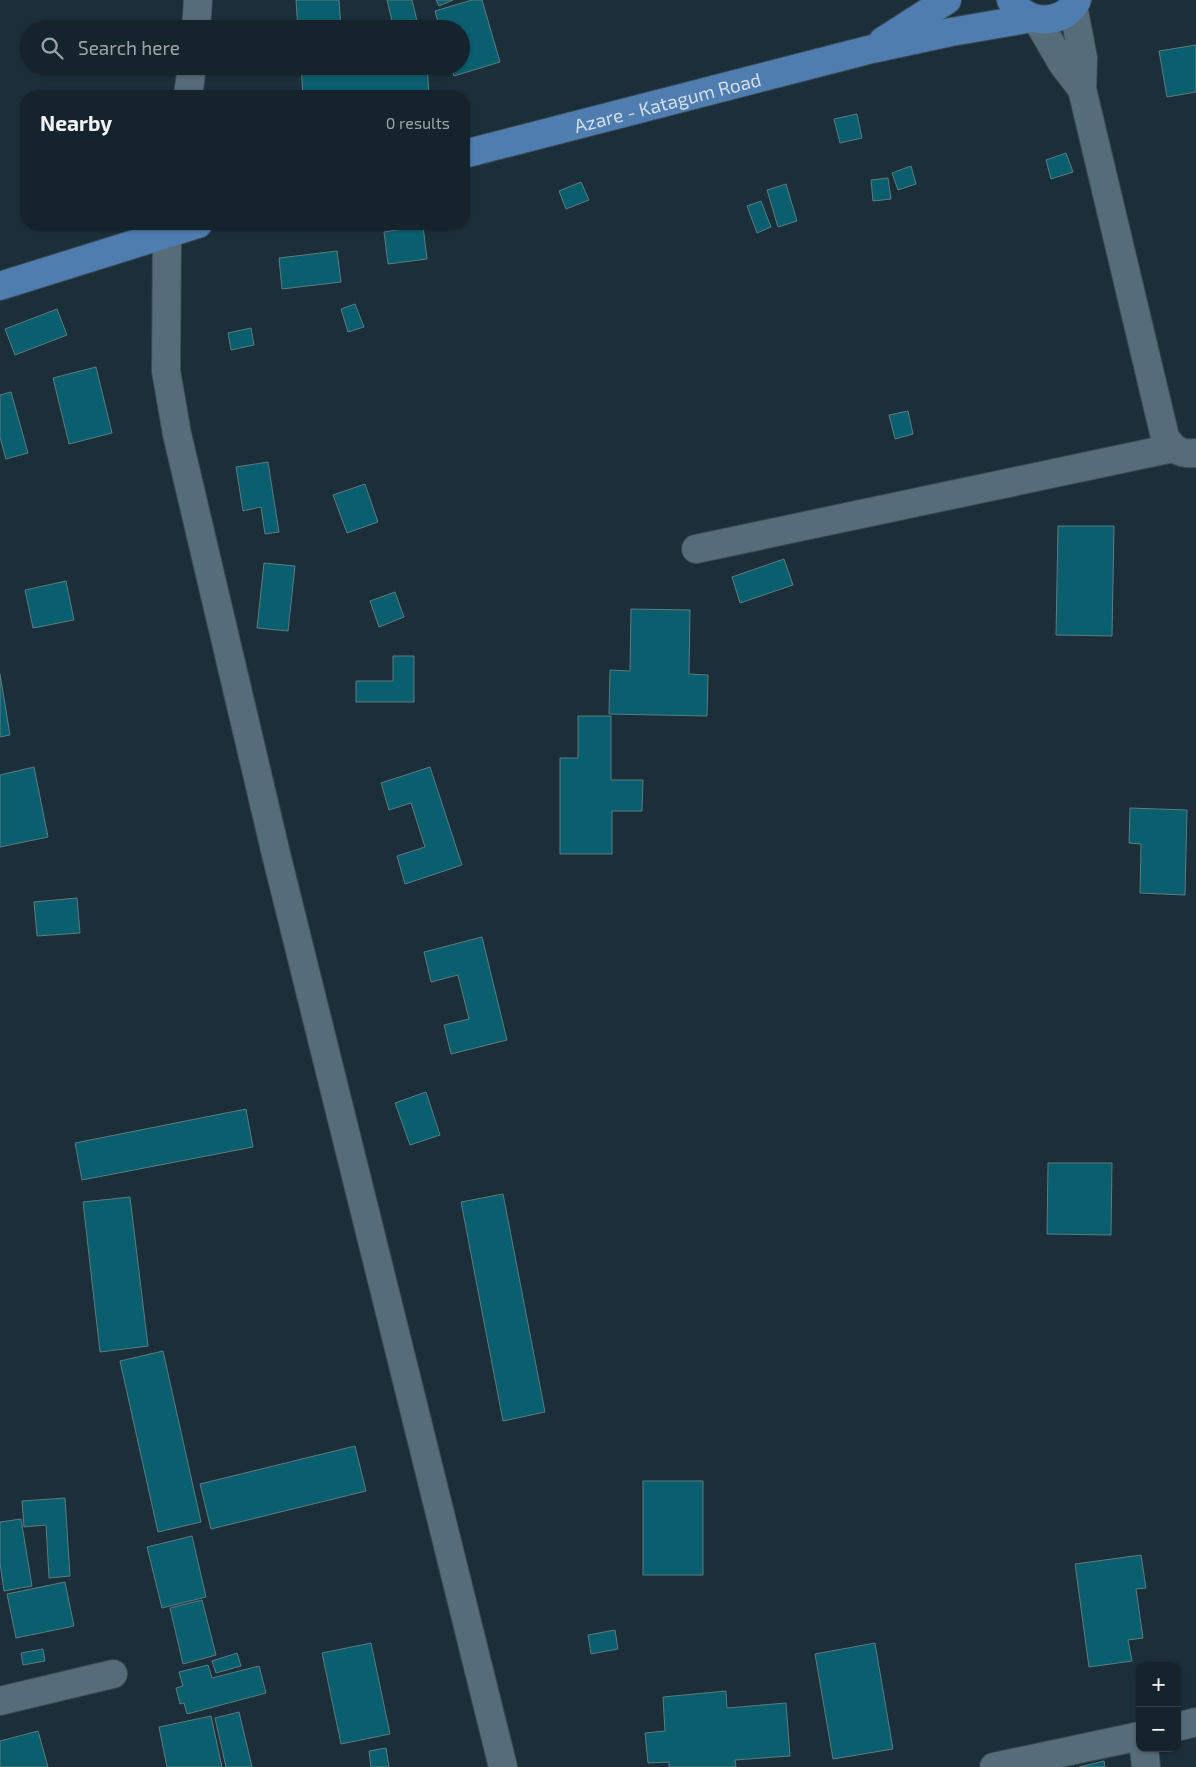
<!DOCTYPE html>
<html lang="en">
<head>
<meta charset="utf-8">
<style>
  body { margin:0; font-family:"Exo 2",sans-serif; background:#212f38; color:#f1f3f6 }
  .controls { position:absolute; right:15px; bottom:15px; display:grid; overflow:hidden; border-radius:10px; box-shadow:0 1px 4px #0004 }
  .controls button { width:45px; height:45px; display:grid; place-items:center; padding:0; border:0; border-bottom:1px solid #334048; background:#14232c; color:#f1f3f6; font:25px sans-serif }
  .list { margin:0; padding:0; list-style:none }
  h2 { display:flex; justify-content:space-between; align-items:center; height:65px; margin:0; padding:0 20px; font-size:21px }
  h2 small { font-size:16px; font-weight:400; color:#9da4a9 }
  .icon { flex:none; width:28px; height:28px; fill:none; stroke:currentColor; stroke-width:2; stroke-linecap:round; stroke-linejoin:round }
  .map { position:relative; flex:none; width:1196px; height:1767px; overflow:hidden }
  .search { position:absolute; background:#14232c; box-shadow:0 1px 4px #0004; left:20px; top:20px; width:450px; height:55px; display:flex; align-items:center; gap:12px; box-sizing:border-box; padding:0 18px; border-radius:28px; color:#9da4a9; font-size:19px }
  .panel { position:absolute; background:#14232c; box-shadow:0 1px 4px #0004; left:20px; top:90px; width:450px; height:140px; border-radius:20px }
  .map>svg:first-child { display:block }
  .building { fill:#0a5f6e; stroke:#5f7a80 }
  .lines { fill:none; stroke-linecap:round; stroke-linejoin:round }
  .minor-casing { stroke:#3a4b54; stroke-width:30 }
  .major-casing { stroke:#3a4b54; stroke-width:30 }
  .minor { stroke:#566c78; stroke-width:28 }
  .major { stroke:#4f7db0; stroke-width:28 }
  .labels { text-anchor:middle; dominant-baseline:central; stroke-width:4; stroke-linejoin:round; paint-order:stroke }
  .street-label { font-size:19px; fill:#d3dfe6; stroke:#1b2f3a }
</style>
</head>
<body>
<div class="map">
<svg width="1196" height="1767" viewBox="0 0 1196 1767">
  <rect width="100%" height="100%" fill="#1b2f3a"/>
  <!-- building -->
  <path class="building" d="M296,0H339L341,29H298Z
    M387,0H412L419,29H394Z
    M436,0H453L439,6Z
    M472,0H482L500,62L454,76L451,66H461V29H440L435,11Z
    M1196,45V92L1167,97L1159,51Z
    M301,66H427L429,94L395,96H303Z
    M857,114L862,138L840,143L834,119Z
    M1066,153L1073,172L1051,179L1046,160Z
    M911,166L916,184L898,190L892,173Z
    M888,178L891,199L873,201L871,180Z
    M581,182L589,200L566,209L559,191Z
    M786,184L797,221L778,227L767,190Z
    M761,201L771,227L757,233L747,206Z
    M423,226L427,259L388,264L384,232Z
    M337,251L341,282L282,289L279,258Z
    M355,304L364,327L348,332L341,309Z
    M57,309L67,335L15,355L5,329Z
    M251,328L254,345L231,350L228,333Z
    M96,367L112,433L69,444L53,378Z
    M11,392L28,453L6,459L0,437V395Z
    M908,411L913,434L895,439L889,415Z
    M268,462L279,532L265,534L261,507L243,511L236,467Z
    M365,484L378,522L347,533L333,495Z
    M1058,526H1114L1112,636L1056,635Z
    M784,559L793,585L740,603L732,577Z
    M264,563L295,566L288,631L257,628Z
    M66,581L74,620L33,628L25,590Z
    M395,592L404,617L379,627L370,601Z
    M631,609L690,610L689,674L708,675L707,716L609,714L610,670L630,671Z
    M393,656H414V702H356V681H393Z
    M0,674L10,735L0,737Z
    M578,716H611V780H643L642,811H612V854H560V758H578Z
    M34,767L48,837L0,847V775Z
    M430,767L462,865L405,884L397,856L425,847L411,803L389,810L381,783Z
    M1130,808L1187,810L1185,895L1140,893L1141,844L1129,843Z
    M77,898L80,933L37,936L34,902Z
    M482,937L507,1040L451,1054L444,1025L469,1019L458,975L431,982L424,952Z
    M426,1092L440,1135L410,1145L395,1103Z
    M246,1109L253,1147L82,1180L75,1143Z
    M1048,1163H1112L1111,1235L1047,1234Z
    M503,1194L545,1412L503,1421L461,1202Z
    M130,1197L148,1346L100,1352L83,1202Z
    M163,1351L201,1522L158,1532L120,1361Z
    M355,1446L366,1491L211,1529L200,1484Z
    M643,1481H703V1575H643Z
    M65,1498L70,1576L49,1578L46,1525L24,1527L22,1501Z
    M21,1519L32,1586L4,1591L0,1563V1522Z
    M192,1536L206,1597L162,1608L147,1547Z
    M1141,1555L1146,1588L1136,1589L1143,1638L1128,1640L1132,1661L1089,1667L1075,1564Z
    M65,1582L74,1626L16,1638L7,1594Z
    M202,1600L216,1655L183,1664L170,1608Z
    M615,1630L618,1649L591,1654L588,1635Z
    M371,1643L390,1734L341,1744L322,1653Z
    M875,1643L893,1749L833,1759L815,1654Z
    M43,1649L45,1661L23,1665L21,1653Z
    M237,1653L241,1666L216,1673L212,1661Z
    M208,1665L212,1678L259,1666L266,1693L187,1714L184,1703L180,1704L176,1688L183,1686L179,1672Z
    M726,1691L727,1708L786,1703L790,1756L735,1760L736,1767H669V1762L648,1763L645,1733L665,1731L663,1697Z
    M239,1712L252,1767H226L215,1718Z
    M211,1716L222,1767H167L159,1727Z
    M38,1731L48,1767H0V1741Z
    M386,1748L389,1767H371L369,1751Z
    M1104,1761L1105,1767H1079Z"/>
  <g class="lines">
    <defs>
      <path id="minor" d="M1073,6L1083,58L1082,89L1165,437C1173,449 1180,455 1196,453
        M1037,20L1062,63L1082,89
        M196,29L198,0
        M188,96L192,66
        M169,224L167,235L166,371L177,434L276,854L503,1767
        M696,549L1173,448
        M0,1701L113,1674
        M1177,1727L1196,1722
        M1144,1748L1146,1767
        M994,1767L1140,1736"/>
      <g id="major">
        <path d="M1011,0C1014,4 1017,9 1022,12C1040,25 1066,21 1077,0"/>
        <path d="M883,41L947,0"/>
        <path id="s1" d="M464,154L872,49L951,32L1033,18"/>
        <path d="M0,286L198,224"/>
      </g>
    </defs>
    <!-- minor casing -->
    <use href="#minor" class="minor-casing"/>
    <!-- major casing -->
    <use href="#major" class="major-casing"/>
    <!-- minor -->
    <use href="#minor" class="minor"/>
    <!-- major -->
    <use href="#major" class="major"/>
  </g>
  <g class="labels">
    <!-- street labels -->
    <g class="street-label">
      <text stroke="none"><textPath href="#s1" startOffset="210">Azare - Katagum Road</textPath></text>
    </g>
  </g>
</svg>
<div class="controls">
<button>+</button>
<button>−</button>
</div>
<div class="search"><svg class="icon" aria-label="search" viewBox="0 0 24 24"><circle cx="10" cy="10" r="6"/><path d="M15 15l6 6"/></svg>Search here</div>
<section class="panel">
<h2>Nearby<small>0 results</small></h2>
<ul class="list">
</ul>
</section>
</div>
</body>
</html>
